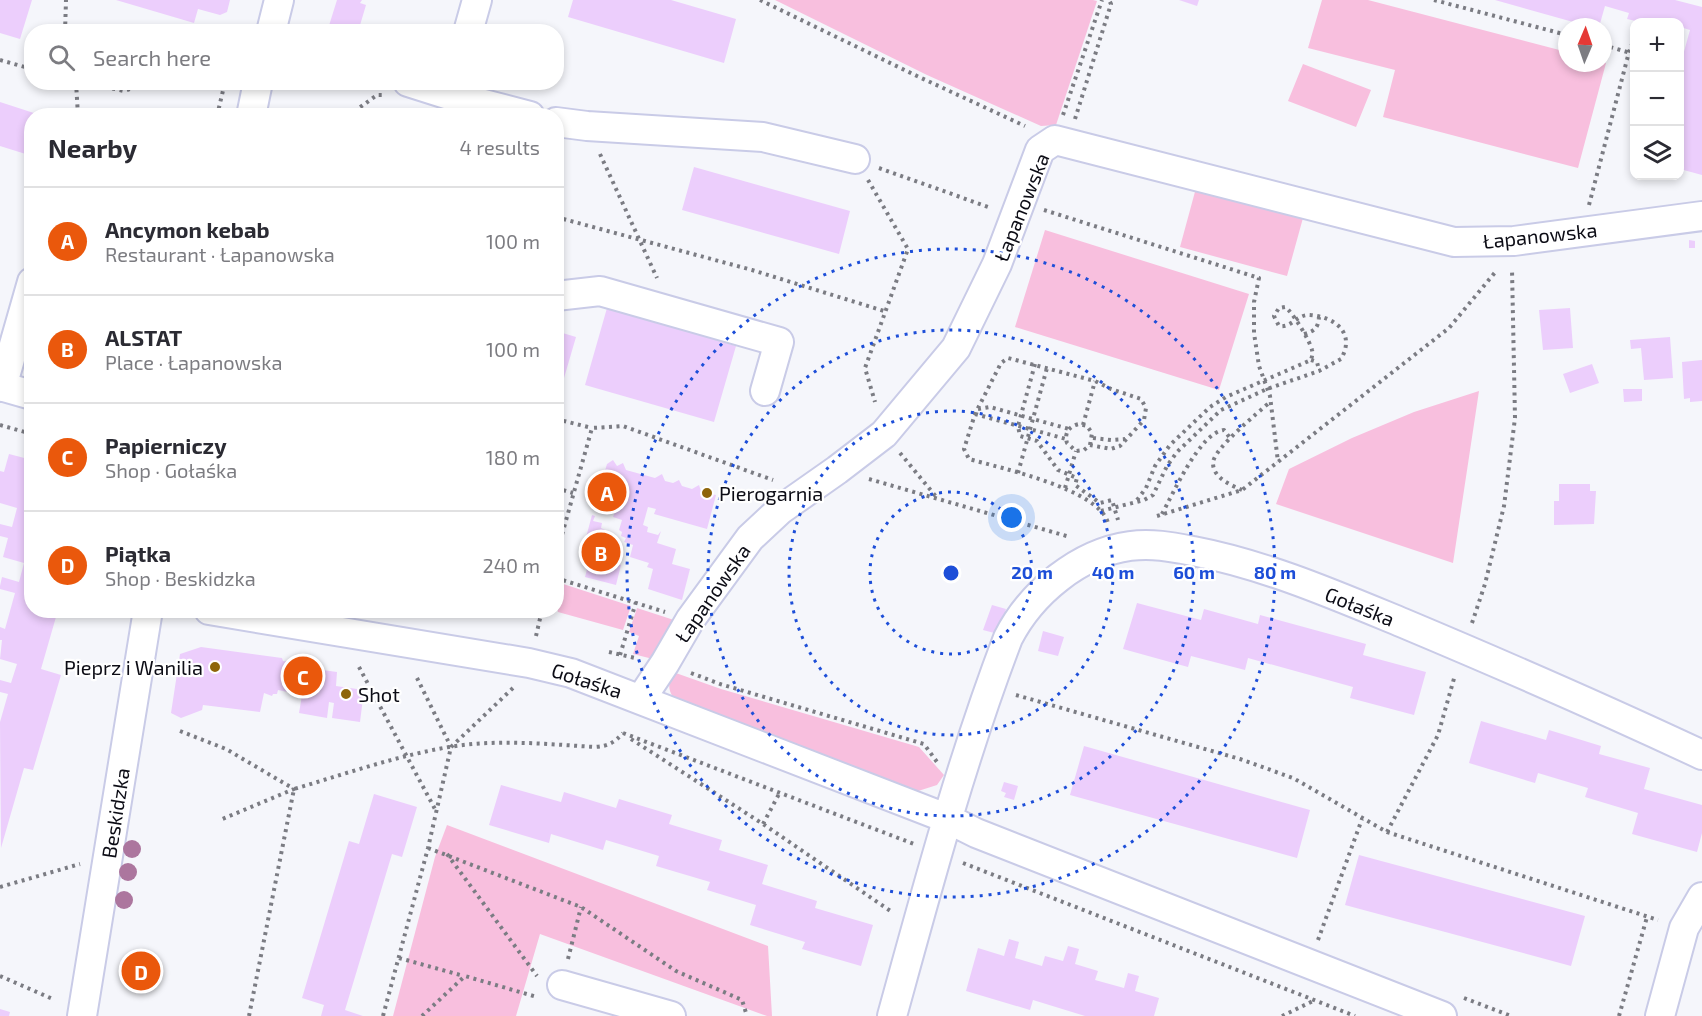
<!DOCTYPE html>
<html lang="en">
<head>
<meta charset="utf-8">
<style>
  body { margin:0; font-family:"Exo 2",sans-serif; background:#f7f7f7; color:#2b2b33 }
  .controls { position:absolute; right:18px; top:18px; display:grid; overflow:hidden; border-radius:12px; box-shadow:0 3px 9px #0003 }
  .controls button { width:54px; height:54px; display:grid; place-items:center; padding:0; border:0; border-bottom:2px solid #e1e1e2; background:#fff; color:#2b2b33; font:30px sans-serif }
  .compass { position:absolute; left:1558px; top:18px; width:54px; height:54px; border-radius:50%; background:#fff; box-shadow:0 3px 9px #0003; rotate:2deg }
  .you { position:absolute; left:1012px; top:518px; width:21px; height:21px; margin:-15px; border:4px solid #fff; border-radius:50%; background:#1a73e8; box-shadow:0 0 0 9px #1a73e833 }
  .badge { display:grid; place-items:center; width:39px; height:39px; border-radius:50%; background:#ea580c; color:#fff; font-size:20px; font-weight:700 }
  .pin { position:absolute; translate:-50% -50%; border:3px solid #fff; box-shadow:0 2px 6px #0006 }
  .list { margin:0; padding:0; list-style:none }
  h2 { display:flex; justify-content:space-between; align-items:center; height:78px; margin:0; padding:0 24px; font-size:26px }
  h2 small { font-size:20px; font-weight:400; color:#7c7c81 }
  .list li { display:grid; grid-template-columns:39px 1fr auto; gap:18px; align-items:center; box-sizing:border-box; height:108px; padding:0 24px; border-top:2px solid #e1e1e2 }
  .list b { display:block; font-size:22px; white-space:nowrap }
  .list p { margin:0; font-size:20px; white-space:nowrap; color:#7c7c81 }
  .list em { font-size:20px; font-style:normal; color:#7c7c81 }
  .icon { flex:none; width:33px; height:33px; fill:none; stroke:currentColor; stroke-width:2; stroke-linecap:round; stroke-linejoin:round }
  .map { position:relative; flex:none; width:1702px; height:1016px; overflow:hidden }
  .search { position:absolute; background:#fff; box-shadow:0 3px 9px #0003; left:24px; top:24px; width:540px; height:66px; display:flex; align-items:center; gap:15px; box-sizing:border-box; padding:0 21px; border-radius:24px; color:#7c7c81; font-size:22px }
  .panel { position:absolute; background:#fff; box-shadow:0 3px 9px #0003; left:24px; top:108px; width:540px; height:510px; border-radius:24px }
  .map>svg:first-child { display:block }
  .green { fill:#f8bfde }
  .building { fill:#eccefc }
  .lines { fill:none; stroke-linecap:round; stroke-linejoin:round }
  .minor-casing { stroke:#c9cbe7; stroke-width:32 }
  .path { stroke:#7b7c83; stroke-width:4; stroke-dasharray:3 4.5; stroke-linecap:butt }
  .minor { stroke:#fff; stroke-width:28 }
  .tree { fill:#ac769e }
  .ring { fill:none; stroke:#1d4ed8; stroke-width:3; stroke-dasharray:3 6 }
  .poi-dot { fill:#8e650a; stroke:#fff; stroke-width:2 }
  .labels { text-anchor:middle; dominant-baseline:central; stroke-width:4.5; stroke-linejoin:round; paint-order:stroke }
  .street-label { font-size:20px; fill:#0c0c15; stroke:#fff }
  .poi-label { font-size:20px; fill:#0c0c15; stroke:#fff; text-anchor:start }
  .centre { fill:#1d4ed8; stroke:#fff; stroke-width:3 }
  .ring-label { font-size:18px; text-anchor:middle; font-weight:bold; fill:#1d4ed8; stroke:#fff; stroke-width:4.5; stroke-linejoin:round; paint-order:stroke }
</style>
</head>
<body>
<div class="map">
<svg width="1702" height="1016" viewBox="0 0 1702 1016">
  <rect width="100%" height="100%" fill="#f5f6fb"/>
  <!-- green -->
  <path class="green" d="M775,0H1093L1097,1L1056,125L1041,126L927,75Z
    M1322,0H1368L1567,52V63H1606L1578,168L1383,117L1395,70L1308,48Z
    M1303,64L1371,90L1356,127L1288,101Z
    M1196,188L1303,218L1287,276L1180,247Z
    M1045,230L1249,294L1219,390L1015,327Z
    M1479,391L1453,563L1276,504L1289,469L1352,438L1414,412Z
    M557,582L631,606L623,630L558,612L557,608Z
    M637,608L677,621L653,659L633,654L639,636L629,632Z
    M673,672L721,689L919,747L944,775L937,785L915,792L673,697C667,688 669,682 673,672Z
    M447,825L768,946L772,1016H767L540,934L516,1016H393L435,857Z"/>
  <!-- building -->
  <path class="building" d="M0,0H32L20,39L0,33Z
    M116,0H230L227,12L220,15L198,9L194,23Z
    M337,0H362L360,3L366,5L358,32H327Z
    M573,0H671L736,19L724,63L568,17Z
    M1179,0H1199L1197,6Z
    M1495,0H1675L1702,7V175L1680,169V66L1690,30L1680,27V22H1664L1654,20L1653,22H1640L1627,19L1629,13L1605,6L1599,27H1591Z
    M311,27L325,31V32H309Z
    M0,102L40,115L32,116V156L0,146Z
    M694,167L850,211L839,254L682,210Z
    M1689,240L1695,241V248H1689Z
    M607,308L641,318L644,308L654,311L652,321L736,346L714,422L585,385Z
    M1570,308L1573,348L1543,350L1539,310Z
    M556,331L576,337L557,402H556Z
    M1670,337L1673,378L1644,380L1641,348L1631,349L1630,340Z
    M1702,360V401L1690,402V398L1684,399L1682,362Z
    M1592,364L1599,383L1570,393L1563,374Z
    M1623,389H1642V401L1624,402Z
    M9,454L32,460V610H58L41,669L61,675L33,770L24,768L1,848L0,722L8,694L0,692V680L11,683L17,664L0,659L2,640H0V627L5,629L15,593L0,589V586L2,577L19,582L24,563L3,557L8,538L0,536V524L12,527L17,508L0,503V471L4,472Z
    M613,460L617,466L623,463L626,470L655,478L662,474L665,481L673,483L679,480L682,486L692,489L699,485L701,491L708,488L710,494L716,495L707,529L654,514L656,509L648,507L643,525L648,527L647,532L658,535L661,531L657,543L676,549L672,564L690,569L682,600L648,589L653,569L647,567L649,563L630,557L633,545L624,542L626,538L621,536L622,532L619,530L622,520L613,517L616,508L605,504L607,489L600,487L607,464Z
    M1559,484H1590V491H1596L1594,524L1554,525V501H1559Z
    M592,515L595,516L593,521L602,523L601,528L605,530L604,535L608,536L604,550L614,553L613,556L619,558L617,564L621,565L616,585L585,577L593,547L584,545Z
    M1137,603L1201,620L1204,609L1258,624L1260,615L1366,644L1363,655L1426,672L1414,715L1350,698L1353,687L1248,658L1245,670L1191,656L1188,667L1123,649Z
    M992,605L1006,609L998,634L983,630Z
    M1043,631L1064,637L1058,656L1038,651Z
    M201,647L282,658L283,661L309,665L308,668L337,672L336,686L364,690L360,722L332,718L334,703L329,702L327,718L299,713L302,695L278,690L277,694H273L272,696L264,693L260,712L203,705L202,710L181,718L171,713L180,654Z
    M1481,721L1546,740L1549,730L1601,746L1599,754L1650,768L1644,789L1702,805V833L1697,852L1632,834L1638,813L1585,797L1588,788L1538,773L1535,783L1469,763Z
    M1084,746L1310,810L1297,858L1070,795Z
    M1004,782L1018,786L1014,800L1004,797L1006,793L1001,791Z
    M501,785L561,802L564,792L616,808L619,799L672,815L669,824L722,840L719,850L768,865L762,884L817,901L815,908L873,925L861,966L802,949L805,942L750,925L756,905L707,890L710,882L656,866L659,856L606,840L603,850L551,834L549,843L489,825Z
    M374,794L417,807L402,857L392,854L345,1010L363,1016H321L324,1005L302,998L349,841L359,844Z
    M1359,855L1585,916L1571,966L1345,905Z
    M1009,939L1019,942L1015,958L1042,966L1045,956L1063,961L1068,946L1079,949L1075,964L1098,971L1095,980L1124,988L1128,973L1139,976L1135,991L1159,998L1154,1016H1085L1033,1000L1030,1010L966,991L978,948L1004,956Z
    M138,952L148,953L145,978L135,977Z
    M0,1009L10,1012L9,1016H0Z"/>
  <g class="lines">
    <defs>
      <path id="minor" d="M271,32L279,0
        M468,32L477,0
        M408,82L449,95L530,116
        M251,116L258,82
        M556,122L587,126L763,137L855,159
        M556,296L600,291L779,342L765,391
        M0,386L32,395
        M2,387L32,282
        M209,610L529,663L571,673L946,818L976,833L1442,1016
        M641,699L665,663L690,620L750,538L780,510L837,470L884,434L956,348L997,264L1040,150L1055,140L1454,242L1514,241L1702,216
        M562,985L671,1016
        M82,1016L148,610
        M892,1016C927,889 961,761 1008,638C1031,593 1079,553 1130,546C1152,543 1172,547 1193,551C1266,565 1335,595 1403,623C1503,665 1604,709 1702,755
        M1660,1016L1684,928L1702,897"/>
    </defs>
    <!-- minor casing -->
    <use href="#minor" class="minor-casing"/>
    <!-- path -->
    <path class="path" d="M760,0L917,76L1025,126
      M1434,0L1567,35
      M65,32L66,0
      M1603,45L1634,54
      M0,60L32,69
      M76,82L78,116
      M83,82L124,91L151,82
      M1063,115L1102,0
      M217,116L225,82
      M348,116L377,95H385
      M1075,119L1111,4L1109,0
      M600,154L657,278
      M879,168L991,208
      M868,180L908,249L865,368L875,402
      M1589,205L1629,52L1634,39
      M1044,210L1259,278L1254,302V333L1259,366L1270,396L1278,462
      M556,217L752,270L884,311
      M1304,334C1314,331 1318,329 1319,317
      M1311,360L1317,362L1319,370
      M1035,364L1018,426L1020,436L1037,441L1058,470L1077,478L1075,485L1100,503L1112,500L1118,520
      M978,409L990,407L1069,429
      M975,414L1066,439
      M556,419L592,428
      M0,425L32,434
      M1083,425L1095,381
      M1093,438L1111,440L1125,439
      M1090,445L1092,433L1087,426L1079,424C1069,426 1064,433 1067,443L1076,451L1084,450L1090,445L1111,449L1120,446L1144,420L1146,408L1141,399L1111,389L1095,381L1008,358L1001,363L975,414L964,449L969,459C1000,468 1099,489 1108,523
      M900,453L938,499
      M1018,473L1047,368
      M869,479L1070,537
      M556,488L573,493
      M1065,488L1076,451
      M1242,490C1231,485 1213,478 1213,463C1213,449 1259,412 1270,402
      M1137,500L1146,488L1155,466L1170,445L1210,407L1226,397L1311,360
      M1101,511L1144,500L1153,495L1167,466L1177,452L1221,410L1267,389L1319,371L1341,359C1356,333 1335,317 1310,315C1297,314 1292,328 1279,326L1274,316L1279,308L1285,307C1292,311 1310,341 1312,350C1313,354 1312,356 1311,360
      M1162,514C1173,494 1200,432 1224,430L1230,438
      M1157,516L1242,490L1449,328L1497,270
      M556,556L592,428L623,426L773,480
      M556,578L665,612
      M1472,623L1485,584L1504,506L1515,418L1512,269
      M536,636L542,610
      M609,652L635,658
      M620,655L636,602
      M359,667L436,811
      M691,673L720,684L924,744L937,762
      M417,678L451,747
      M1016,695L1240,759L1293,778L1387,832L1658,920
      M180,731L226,749L294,789L220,820
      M623,733L914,844
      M631,739L763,824L892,912
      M763,824L779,794
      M1387,832L1438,735L1455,675
      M428,848L581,907L676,971L742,1000L747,1016
      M447,854L537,976
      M963,863L1355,1016
      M0,887L80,864
      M1318,940L1362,819
      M399,958L464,976
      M568,959L581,907
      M125,963L136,965
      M0,976L55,1000
      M1464,998L1511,1016
      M249,1016L294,789C345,774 396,756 449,747C497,739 546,744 595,747C608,746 614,743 623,733
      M383,1016L428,848L451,747L513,688
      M422,1016L465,976L537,997
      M1282,1016L1313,1001
      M1619,1016L1647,917"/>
    <!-- minor -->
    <use href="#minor" class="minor"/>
  </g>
  <!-- trees -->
  <g class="tree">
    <circle cx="132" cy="849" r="9"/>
    <circle cx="128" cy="872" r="9"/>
    <circle cx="124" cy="900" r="9"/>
  </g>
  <!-- distance rings -->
  <g class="ring">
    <circle cx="951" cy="573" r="81"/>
    <circle cx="951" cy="573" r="162"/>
    <circle cx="951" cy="573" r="243"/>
    <circle cx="951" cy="573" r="324"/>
  </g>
  <!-- markers -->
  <g class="poi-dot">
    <circle cx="707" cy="493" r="6"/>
    <circle cx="215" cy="667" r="6"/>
    <circle cx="346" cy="694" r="6"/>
  </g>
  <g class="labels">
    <!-- street labels -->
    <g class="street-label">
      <text transform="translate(1021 207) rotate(-68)">Łapanowska</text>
      <text transform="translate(1540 235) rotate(-6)">Łapanowska</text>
      <text transform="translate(712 593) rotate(-55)">Łapanowska</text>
      <text transform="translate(1360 606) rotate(22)">Gołaśka</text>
      <text transform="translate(587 680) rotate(18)">Gołaśka</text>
      <text transform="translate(115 813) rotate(-81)">Beskidzka</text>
    </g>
    <!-- poi labels -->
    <g class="poi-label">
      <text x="719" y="493">Pierogarnia</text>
      <text x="203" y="667" text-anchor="end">Pieprz i Wanilia</text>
      <text x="358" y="694">Shot</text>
    </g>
  </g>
  <circle cx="951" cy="573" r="9" class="centre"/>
  <g class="ring-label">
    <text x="1032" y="579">20 m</text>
    <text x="1113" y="579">40 m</text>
    <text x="1194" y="579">60 m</text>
    <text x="1275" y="579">80 m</text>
  </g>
</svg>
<div class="controls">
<button>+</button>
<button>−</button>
<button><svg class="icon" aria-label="layers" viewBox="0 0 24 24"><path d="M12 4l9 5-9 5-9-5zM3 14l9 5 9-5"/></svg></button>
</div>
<svg class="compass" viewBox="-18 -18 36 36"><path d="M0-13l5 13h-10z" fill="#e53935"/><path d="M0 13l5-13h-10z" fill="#7c7c81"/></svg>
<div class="you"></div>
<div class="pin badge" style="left:607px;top:492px">A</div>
<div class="pin badge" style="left:601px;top:552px">B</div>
<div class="pin badge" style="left:303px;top:676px">C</div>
<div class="pin badge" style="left:141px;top:971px">D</div>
<div class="search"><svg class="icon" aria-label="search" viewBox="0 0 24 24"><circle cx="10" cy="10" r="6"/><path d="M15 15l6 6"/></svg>Search here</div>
<section class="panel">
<h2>Nearby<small>4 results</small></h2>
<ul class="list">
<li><span class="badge">A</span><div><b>Ancymon kebab</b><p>Restaurant · Łapanowska</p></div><em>100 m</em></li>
<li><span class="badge">B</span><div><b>ALSTAT</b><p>Place · Łapanowska</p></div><em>100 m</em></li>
<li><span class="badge">C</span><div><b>Papierniczy</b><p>Shop · Gołaśka</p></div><em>180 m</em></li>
<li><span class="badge">D</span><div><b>Piątka</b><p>Shop · Beskidzka</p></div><em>240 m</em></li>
</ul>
</section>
</div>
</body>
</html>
